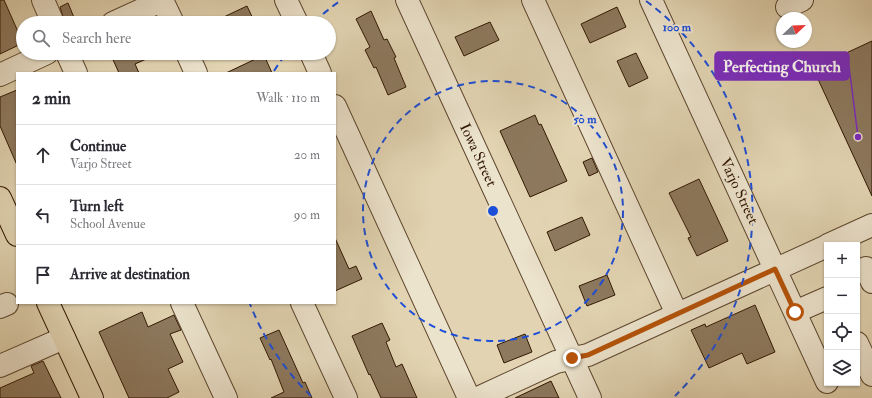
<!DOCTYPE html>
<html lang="en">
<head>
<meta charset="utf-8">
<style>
  body { margin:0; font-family:"IM FELL Double Pica",serif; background:#f7f7f7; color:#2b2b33 }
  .controls { position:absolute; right:12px; bottom:12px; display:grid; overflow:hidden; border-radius:0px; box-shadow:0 1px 3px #0004 }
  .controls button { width:36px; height:36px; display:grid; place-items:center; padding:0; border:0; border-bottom:1px solid #e1e1e2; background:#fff; color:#2b2b33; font:20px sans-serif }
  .compass { position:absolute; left:776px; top:12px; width:36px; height:36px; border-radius:50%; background:#fff; box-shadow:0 1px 3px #0004; rotate:67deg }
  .stop { position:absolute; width:12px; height:12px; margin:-9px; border:3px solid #b45309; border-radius:50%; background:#fff }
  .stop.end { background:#b45309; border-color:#fff; box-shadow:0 1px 4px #0008 }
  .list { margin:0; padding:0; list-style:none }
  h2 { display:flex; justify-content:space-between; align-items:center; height:52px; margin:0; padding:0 16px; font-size:17px }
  h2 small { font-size:13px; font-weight:400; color:#7c7c81 }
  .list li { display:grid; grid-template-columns:26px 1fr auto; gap:12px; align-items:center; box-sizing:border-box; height:60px; padding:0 16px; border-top:1px solid #e1e1e2 }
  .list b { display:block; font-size:15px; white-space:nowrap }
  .list p { margin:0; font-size:13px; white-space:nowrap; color:#7c7c81 }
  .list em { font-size:13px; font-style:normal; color:#7c7c81 }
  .icon { flex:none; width:22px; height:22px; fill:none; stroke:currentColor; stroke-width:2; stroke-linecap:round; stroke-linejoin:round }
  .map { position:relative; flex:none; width:872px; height:398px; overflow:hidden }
  .search { position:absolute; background:#fff; box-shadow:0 1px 3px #0004; left:16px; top:16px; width:320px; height:44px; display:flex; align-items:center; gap:10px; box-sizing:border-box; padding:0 14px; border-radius:22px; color:#7c7c81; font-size:15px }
  .panel { position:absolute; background:#fff; box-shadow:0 1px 3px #0004; left:16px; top:72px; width:320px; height:232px; border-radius:0px }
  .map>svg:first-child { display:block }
  .building { fill:#8d795e; stroke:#311702 }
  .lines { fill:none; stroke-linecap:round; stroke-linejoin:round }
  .minor-casing { stroke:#5d462e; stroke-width:24 }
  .major-casing { stroke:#311702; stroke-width:24 }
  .minor { stroke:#ece3cd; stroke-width:22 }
  .major { stroke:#e2d4b2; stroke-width:22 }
  .route { stroke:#b45309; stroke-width:5 }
  .ring { fill:none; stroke:#1d4ed8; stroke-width:2; stroke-dasharray:7 5 }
  .labels { text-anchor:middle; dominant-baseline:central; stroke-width:4; stroke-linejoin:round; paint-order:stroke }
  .street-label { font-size:15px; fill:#311702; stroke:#ece3cd }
  .centre { fill:#1d4ed8; stroke:#ece3cd; stroke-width:2 }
  .ring-label { font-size:12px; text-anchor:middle; font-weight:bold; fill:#1d4ed8; stroke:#ece3cd; stroke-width:4; stroke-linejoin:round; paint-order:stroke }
  .leader { fill:none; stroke:#7b2cbf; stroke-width:1.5 }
  .callout-dot { fill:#7b2cbf; stroke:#ece3cd; stroke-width:1.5 }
  .callout { fill:#7b2cbf; stroke:#7b2cbf; stroke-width:1.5 }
  .callout-label { font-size:16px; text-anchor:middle; font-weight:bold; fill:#fff }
</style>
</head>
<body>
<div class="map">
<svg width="872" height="398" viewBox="0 0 872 398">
  <rect width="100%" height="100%" fill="#e2d4b2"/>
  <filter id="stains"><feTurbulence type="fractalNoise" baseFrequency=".005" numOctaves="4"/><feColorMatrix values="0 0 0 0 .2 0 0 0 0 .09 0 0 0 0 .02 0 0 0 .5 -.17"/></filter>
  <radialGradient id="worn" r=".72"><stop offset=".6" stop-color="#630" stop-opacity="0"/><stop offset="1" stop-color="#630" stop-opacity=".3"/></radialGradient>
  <!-- building -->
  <path class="building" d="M0,0H4L23,43L0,54Z
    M68,3L75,20L65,23L60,7Z
    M247,6L255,23H211Z
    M617,7L626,27L590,43L581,24Z
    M371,11L384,40L387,39L396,57L394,58L406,87L388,95L376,67L374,68L365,50L370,47L356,19Z
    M490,22L499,40L464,56L455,37Z
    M872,41V196L817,77L818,76L814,68Z
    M110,53H160L135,64L139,73H119Z
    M636,53L648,78L629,87L617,61Z
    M264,55L272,73H226Z
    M17,90V165L0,126V97Z
    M535,115L539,125L541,124L567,181L530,197L500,131Z
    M592,158L598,172L589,176L583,162Z
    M699,179L728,241L697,256L688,238L691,237L669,193Z
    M582,217L590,235L555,251L547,232Z
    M335,238L349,269L356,266L362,279L335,291Z
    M607,275L615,295L587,306L579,286Z
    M755,305L775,352L747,364L742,353L709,368L691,330L705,324L706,327Z
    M142,312L148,327L174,315L181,330L170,334L183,362L168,369L179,392L167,398H129L99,332Z
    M382,323L390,340L386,342L396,367L402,364L417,398H381L370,374L369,375L352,336Z
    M279,330L303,383L305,382L312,398H271L284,392L271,359L270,360L260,338Z
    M525,334L532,352L504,363L497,345Z
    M43,361L61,398H0V388L34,373L31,366Z
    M551,381L559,398H515Z"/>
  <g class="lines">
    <defs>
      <path id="minor" d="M43,0L53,23
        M162,0L173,23
        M286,0L297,23
        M407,0L590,398
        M533,0L677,314
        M651,0L827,382
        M787,7L802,0
        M113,23L163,0
        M67,53L76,73
        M187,53L196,73
        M311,53L320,73
        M0,75L47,53
        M335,106L469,398
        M828,245L872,225
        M857,272L866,268L872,282
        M182,303L226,398
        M302,303L346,398
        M0,307L7,304
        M795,312L827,298
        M857,343L872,375
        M0,366L64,338
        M478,398L556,362L588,355L827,246"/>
      <path id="major" d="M0,198L17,235
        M48,303L92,398"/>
    </defs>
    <!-- minor casing -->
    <use href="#minor" class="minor-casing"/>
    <!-- major casing -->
    <use href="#major" class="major-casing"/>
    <!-- minor -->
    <use href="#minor" class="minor"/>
    <!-- major -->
    <use href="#major" class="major"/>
  </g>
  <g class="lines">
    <!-- route -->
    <path class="route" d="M572,358L588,355L775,269L795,312"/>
  </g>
  <!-- distance rings -->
  <g class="ring">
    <circle cx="493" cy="211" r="130"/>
    <path d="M311 396A260 260 0 0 1 250 304M274 71A260 260 0 0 1 285 55M314 22A260 260 0 0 1 340 1M646 1A260 260 0 0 1 675 396"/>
  </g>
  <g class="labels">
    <!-- street labels -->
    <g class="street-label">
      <text transform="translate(478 155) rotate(65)">Iowa Street</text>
      <text transform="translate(739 191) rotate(65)">Varjo Street</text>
    </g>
  </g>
  <circle cx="493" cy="211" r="6" class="centre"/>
  <g class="ring-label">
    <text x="677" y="31">100 m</text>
    <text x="585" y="123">50 m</text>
  </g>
  <!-- callouts -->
  <path class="leader" d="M858 137L849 66"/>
  <circle class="callout-dot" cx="858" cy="137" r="4"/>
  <rect class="callout" x="715" y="52" width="134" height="28" rx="4"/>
  <g class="callout-label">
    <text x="782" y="72">Perfecting Church</text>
  </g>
  <rect width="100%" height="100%" filter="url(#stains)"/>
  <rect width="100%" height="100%" fill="url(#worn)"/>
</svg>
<div class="controls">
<button>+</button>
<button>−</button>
<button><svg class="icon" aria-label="locate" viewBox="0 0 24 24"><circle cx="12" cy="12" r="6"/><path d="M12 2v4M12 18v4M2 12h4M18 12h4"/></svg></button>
<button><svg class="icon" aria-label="layers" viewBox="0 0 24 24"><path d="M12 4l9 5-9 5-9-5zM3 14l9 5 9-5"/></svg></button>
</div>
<svg class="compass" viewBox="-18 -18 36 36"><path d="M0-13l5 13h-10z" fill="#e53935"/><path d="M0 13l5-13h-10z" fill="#7c7c81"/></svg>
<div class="stop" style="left:795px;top:312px"></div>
<div class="stop end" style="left:572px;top:358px"></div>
<div class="search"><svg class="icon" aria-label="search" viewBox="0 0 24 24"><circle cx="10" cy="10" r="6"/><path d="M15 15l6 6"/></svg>Search here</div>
<section class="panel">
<h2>2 min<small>Walk · 110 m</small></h2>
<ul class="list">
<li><svg class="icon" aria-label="ahead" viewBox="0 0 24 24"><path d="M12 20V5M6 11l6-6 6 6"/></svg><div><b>Continue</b><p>Varjo Street</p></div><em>20 m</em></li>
<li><svg class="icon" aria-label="left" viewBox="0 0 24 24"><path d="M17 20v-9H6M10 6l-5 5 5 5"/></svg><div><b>Turn left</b><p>School Avenue</p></div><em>90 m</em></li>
<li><svg class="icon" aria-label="arrive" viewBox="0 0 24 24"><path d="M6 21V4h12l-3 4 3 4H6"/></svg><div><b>Arrive at destination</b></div></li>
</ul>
</section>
</div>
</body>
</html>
